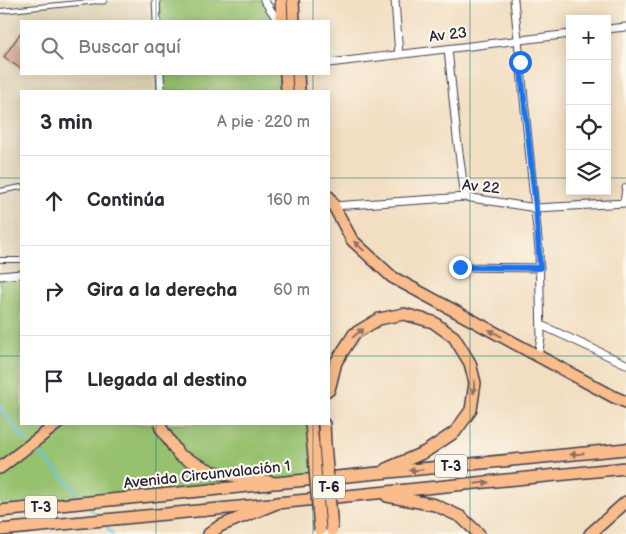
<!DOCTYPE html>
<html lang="es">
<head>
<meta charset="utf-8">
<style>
  body { margin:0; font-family:"Balsamiq Sans",sans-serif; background:#f2f2f3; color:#2b2b33 }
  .controls { position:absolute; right:15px; top:15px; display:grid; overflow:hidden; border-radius:0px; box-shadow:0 2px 12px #0003 }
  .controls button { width:45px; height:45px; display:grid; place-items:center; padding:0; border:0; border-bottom:1px solid #e1e1e2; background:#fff; color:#2b2b33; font:25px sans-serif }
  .stop { position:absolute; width:15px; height:15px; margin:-11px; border:4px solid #1a73e8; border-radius:50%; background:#fff }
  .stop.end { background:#1a73e8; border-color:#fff; box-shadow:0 1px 5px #0008 }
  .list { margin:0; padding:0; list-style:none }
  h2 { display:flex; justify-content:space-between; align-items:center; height:65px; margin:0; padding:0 20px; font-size:21px }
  h2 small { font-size:16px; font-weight:400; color:#7c7c81 }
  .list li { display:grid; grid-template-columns:32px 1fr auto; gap:15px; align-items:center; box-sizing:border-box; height:90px; padding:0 20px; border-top:1px solid #e1e1e2 }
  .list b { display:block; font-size:19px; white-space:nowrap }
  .list em { font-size:16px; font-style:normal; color:#7c7c81 }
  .icon { flex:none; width:28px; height:28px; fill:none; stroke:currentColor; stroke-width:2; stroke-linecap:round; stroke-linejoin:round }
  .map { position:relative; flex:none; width:626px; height:534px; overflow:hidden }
  .search { position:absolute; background:#fff; box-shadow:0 2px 12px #0003; left:20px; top:20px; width:310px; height:55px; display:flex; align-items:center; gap:12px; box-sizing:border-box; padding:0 18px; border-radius:0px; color:#7c7c81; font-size:19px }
  .panel { position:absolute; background:#fff; box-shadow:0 2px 12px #0003; left:20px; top:90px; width:310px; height:335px; border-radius:0px }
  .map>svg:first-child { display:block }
  .built { fill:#dfd3b5 }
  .green { fill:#96c16e; stroke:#5c7254 }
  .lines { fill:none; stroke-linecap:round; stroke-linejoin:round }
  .stream { stroke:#69c4e7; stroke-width:2.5 }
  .building { fill:#cf9c82 }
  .service-casing { stroke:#413e4f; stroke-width:6 }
  .minor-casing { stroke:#413e4f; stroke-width:9 }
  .primary-casing { stroke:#413e4f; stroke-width:14 }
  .trunk-casing { stroke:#413e4f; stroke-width:14 }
  .service { stroke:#fff; stroke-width:4 }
  .minor { stroke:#fff; stroke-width:7 }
  .primary { stroke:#f9bc8a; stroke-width:11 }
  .trunk { stroke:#f9bc8a; stroke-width:11 }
  .trunk-bridge-casing { stroke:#413e4f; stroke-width:14; stroke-linecap:butt }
  .trunk-bridge { stroke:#f9bc8a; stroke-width:11 }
  .oneway { fill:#8e6f62 }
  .route { stroke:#1a73e8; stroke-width:6 }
  .grid { fill:none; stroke:#0f766e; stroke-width:1; stroke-opacity:0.55 }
  .labels { text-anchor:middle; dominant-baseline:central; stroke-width:4.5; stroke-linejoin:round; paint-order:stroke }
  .shield { fill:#fbf7ec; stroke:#636270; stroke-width:1 }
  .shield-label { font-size:14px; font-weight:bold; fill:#22223b }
  .street-label { font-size:15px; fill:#22223b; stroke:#fbf7ec }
</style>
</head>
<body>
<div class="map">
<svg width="626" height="534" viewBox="0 0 626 534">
  <rect width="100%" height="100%" fill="#fbf7ec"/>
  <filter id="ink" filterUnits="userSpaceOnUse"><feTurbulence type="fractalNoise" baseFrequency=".02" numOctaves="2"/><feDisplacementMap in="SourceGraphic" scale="10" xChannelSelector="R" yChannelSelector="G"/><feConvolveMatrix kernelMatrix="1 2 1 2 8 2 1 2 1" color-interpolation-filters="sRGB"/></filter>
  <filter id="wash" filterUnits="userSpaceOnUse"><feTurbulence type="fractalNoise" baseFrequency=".0096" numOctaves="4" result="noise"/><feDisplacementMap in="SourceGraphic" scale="20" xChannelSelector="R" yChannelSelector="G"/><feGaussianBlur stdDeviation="1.12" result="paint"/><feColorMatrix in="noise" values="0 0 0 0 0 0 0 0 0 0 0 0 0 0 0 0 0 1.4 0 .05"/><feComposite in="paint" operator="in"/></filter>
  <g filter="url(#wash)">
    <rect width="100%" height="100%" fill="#f2dec1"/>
    <!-- built -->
    <path class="built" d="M0,0H93V4L127,2L142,3L149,13L150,21H21V74H153L154,91H21V271L0,272Z"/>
    <!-- green -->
    <path class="green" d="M156,0H264L278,21H157Z
      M160,74H286L287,91H161Z
      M21,274V424H311L316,480L0,511V276Z"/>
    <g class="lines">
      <!-- stream -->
      <path class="stream" d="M0,407L27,442
        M37,450L83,499
        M89,507L99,518
        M104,524L113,534"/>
    </g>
    <g id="blocks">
      <!-- building -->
      <path class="building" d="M21,32V69L4,57Z"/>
    </g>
  </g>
  <g filter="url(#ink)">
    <use href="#blocks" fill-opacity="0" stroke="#413e4f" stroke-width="1"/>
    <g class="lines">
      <defs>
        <path id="service" d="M0,11L98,1
          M0,191L21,187
          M0,260H21"/>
        <path id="minor" d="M98,0H103
          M156,0L157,21
          M264,0L278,21
          M395,0L399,55
          M514,0L539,249L541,338L538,356
          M607,29L626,27
          M448,49L457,138L465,197
          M329,63L570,34
          M160,74L161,91
          M624,203L626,188
          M333,206L465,197L536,208L626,203
          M460,267L540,268
          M0,276L21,274
          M541,325L626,364"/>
        <path id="primary" d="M281,0L282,21
          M293,0L294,21
          M286,74L287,91
          M298,74L299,91
          M0,468L57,424
          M0,511L269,484
          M0,530L270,504"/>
        <path id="trunk" d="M329,197L352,240L392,277L614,397L626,402
          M329,390L336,362L354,334L379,319L404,314L433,322L454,337L470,363L475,383L471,410L455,432L425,452L386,469
          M160,424L161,428L179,455L213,472L275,483L626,449
          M311,424L313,445
          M324,424L325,444
          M387,496L435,505L461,517L479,534
          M209,534L220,526L277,503L626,468
          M590,534L626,502"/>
      </defs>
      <!-- service casing -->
      <use href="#service" class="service-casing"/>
      <!-- minor casing -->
      <use href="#minor" class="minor-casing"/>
      <!-- primary casing -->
      <use href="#primary" class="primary-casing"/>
      <!-- trunk casing -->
      <use href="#trunk" class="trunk-casing"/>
      <!-- service -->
      <use href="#service" class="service"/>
      <!-- minor -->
      <use href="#minor" class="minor"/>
      <!-- primary -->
      <use href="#primary" class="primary"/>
      <!-- trunk -->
      <use href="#trunk" class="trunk"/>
      <defs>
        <path id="trunk-bridge" d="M325,444L332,530
          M313,445L320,530"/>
      </defs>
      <!-- trunk-bridge casing -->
      <use href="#trunk-bridge" class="trunk-bridge-casing"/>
      <!-- trunk-bridge -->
      <use href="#trunk-bridge" class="trunk-bridge"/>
    </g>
    <!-- one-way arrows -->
    <defs><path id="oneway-solid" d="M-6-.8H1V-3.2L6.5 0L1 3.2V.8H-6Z" transform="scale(1.25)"/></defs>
    <g class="oneway">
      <use href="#oneway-solid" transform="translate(359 246) rotate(-137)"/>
      <use href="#oneway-solid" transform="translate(358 333) rotate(-39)"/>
      <use href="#oneway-solid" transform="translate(495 333) rotate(-152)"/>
      <use href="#oneway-solid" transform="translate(474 387) rotate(94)"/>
      <use href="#oneway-solid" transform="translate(577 454) rotate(174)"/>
      <use href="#oneway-solid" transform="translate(416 470) rotate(174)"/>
      <use href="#oneway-solid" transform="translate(482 483) rotate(-6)"/>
    </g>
  </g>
  <g class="lines" filter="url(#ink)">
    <!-- route -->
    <path class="route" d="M460,267L540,268L536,208L520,62"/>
  </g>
  <!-- grid -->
  <path class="grid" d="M156,0V21M313,0V21M470,0V534M156,74V91M313,74V91M0,178H21M329,178H570M607,178H626M0,356H21M329,356H626M156,424V534M313,424V534"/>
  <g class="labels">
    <!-- shield labels -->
    <g class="shield">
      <rect x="435" y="454.5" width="32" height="23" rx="4"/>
      <rect x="313" y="475.5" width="32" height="23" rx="4"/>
      <rect x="25" y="495.5" width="32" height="23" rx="4"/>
    </g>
    <g class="shield-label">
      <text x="451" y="466">T-3</text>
      <text x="329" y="487">T-6</text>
      <text x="41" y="507">T-3</text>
    </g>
    <!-- street labels -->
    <g class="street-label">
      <text transform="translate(448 35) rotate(-7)">Av 23</text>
      <text transform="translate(481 187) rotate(6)">Av 22</text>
      <text transform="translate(207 475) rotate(-6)">Avenida Circunvalación 1</text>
    </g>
  </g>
</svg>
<div class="controls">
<button>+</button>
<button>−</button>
<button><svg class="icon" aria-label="locate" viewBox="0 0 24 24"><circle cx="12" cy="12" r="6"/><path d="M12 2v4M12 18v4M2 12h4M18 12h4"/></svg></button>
<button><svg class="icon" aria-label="layers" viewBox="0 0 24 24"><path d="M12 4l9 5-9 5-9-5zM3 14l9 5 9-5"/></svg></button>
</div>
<div class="stop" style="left:520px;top:62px"></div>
<div class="stop end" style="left:460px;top:267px"></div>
<div class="search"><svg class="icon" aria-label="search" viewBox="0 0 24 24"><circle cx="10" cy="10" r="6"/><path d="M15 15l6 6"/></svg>Buscar aquí</div>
<section class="panel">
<h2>3 min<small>A pie · 220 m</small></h2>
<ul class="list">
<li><svg class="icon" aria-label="ahead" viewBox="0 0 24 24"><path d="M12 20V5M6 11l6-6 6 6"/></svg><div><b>Continúa</b></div><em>160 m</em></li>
<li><svg class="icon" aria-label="right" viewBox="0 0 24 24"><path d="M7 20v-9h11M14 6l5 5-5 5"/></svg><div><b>Gira a la derecha</b></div><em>60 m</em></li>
<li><svg class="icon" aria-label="arrive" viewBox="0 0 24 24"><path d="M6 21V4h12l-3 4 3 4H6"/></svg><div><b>Llegada al destino</b></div></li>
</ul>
</section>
</div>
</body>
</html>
